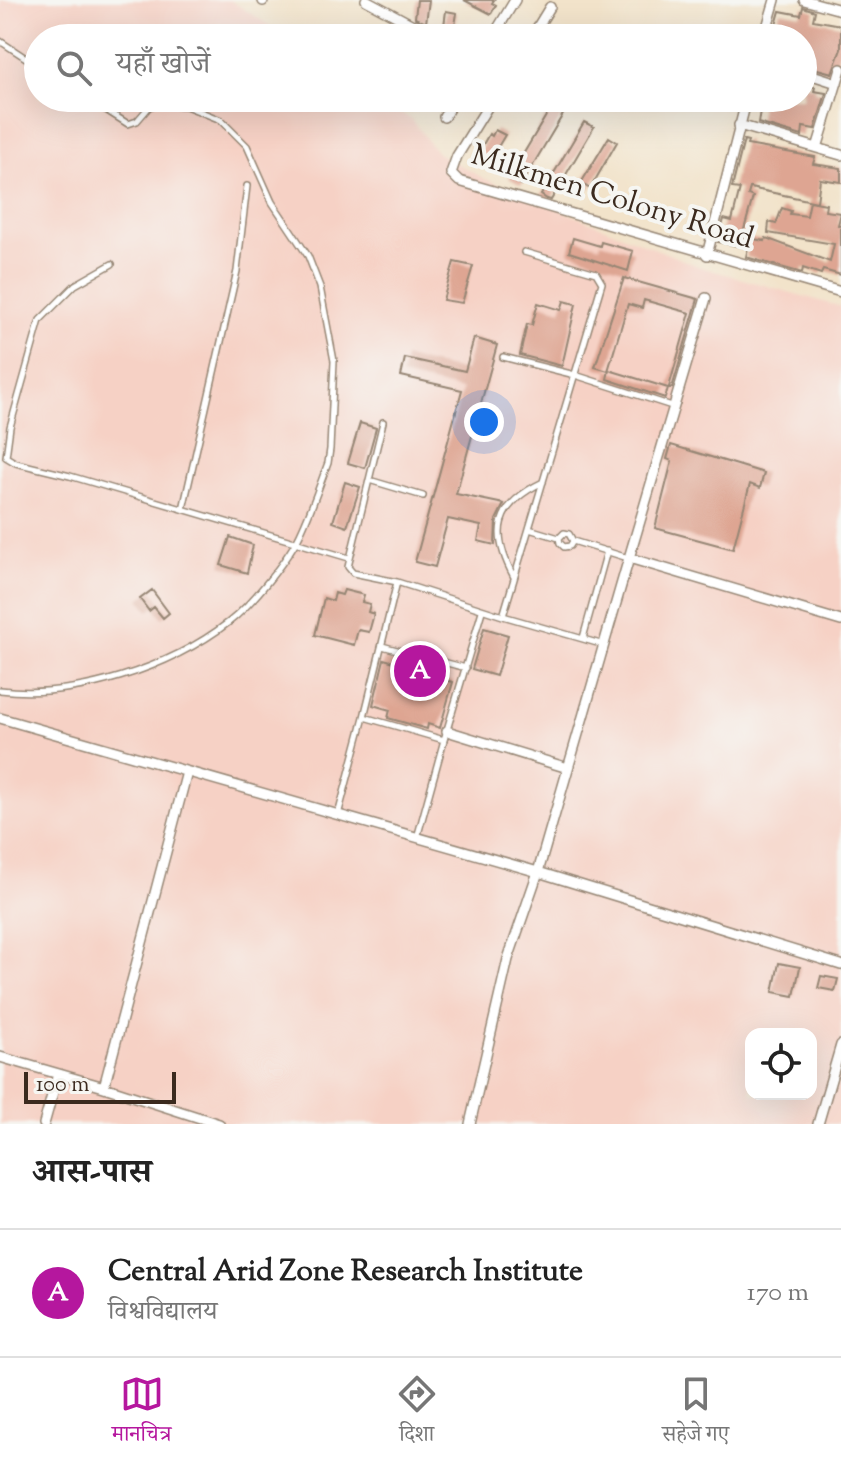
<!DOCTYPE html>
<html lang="hi">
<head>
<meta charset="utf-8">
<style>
  body { margin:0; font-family:"Sorts Mill Goudy","Noto Serif Devanagari",serif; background:#f2f2f2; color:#222 }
  .controls { position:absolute; right:24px; bottom:24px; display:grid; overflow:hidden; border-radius:16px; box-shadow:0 8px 32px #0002 }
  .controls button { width:72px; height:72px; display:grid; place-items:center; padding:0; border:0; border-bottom:2px solid #e0e0e0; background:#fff; color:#222; font:40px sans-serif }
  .scale { position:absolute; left:24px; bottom:20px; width:152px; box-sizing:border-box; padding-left:8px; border:4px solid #3b2a1e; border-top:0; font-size:22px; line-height:28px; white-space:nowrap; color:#3b2a1e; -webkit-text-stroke:6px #f6f6f2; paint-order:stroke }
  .you { position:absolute; left:484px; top:422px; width:28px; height:28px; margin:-20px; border:6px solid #fff; border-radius:50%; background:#1a73e8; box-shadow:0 0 0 12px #1a73e833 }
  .badge { display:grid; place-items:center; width:52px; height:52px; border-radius:50%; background:#b5179e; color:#fff; font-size:26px; font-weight:700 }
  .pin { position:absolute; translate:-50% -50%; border:4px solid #fff; box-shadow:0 2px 8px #0006 }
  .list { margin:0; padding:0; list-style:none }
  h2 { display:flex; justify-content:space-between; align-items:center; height:104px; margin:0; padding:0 32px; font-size:34px }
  h2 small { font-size:26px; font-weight:400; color:#767676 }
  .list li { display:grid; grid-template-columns:52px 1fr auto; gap:24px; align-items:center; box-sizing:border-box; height:128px; padding:0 32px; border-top:2px solid #e0e0e0 }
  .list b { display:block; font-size:30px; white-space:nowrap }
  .list p { margin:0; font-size:26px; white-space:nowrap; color:#767676 }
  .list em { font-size:26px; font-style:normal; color:#767676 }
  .icon { flex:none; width:44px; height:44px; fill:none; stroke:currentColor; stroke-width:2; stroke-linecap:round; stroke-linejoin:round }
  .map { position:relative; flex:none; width:841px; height:1124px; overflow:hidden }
  .search { position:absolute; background:#fff; box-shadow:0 8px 32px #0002; left:24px; right:24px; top:24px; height:88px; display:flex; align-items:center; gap:20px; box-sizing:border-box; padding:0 28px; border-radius:44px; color:#767676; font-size:30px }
  .sheet { height:232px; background:#fff }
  nav { display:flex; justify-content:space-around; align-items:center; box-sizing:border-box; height:112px; border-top:2px solid #e0e0e0; background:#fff; font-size:22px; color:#767676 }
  nav a { display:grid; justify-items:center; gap:4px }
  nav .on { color:#b5179e }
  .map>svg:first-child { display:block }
  .built { fill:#f6d1c5; fill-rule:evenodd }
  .building { fill:#dea592 }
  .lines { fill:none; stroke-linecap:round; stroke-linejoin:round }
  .service-casing { stroke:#968674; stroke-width:8 }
  .minor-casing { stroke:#968674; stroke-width:12 }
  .service { stroke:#fff; stroke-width:5 }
  .minor { stroke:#fff; stroke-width:9 }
  .labels { text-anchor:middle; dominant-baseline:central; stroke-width:8; stroke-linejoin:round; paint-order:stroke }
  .street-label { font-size:30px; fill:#3b2a1e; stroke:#f6f6f2 }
</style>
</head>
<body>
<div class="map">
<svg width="841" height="1124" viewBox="0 0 841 1124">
  <rect width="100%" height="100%" fill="#f6f6f2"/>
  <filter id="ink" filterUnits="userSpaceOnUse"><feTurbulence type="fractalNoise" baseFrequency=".0125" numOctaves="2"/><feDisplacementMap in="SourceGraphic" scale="16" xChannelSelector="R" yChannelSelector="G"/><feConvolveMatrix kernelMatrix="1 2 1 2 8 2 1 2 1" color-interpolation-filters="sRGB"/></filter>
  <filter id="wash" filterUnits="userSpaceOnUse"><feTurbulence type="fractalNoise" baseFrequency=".006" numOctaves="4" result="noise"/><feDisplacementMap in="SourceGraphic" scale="32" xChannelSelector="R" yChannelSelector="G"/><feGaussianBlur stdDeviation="1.8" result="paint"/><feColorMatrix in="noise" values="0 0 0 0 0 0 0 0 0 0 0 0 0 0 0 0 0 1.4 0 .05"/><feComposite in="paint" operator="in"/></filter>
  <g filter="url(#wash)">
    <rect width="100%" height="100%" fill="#f2e3ca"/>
    <!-- built -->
    <path class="built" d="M0,0H230L288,38H38V98H379L412,120L437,153L485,179L700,267L841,307V1124H0ZM751,1034H811V1094H751Z"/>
    <g id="blocks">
      <!-- building -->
      <path class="building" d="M417,0H429L426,23L415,18Z
        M464,0H494L492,3L496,5L491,14Z
        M803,7L815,11L813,20L841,25V49L832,73L803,65V37L774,32L780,11L801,15Z
        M446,11L457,13L453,38H444L443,33Z
        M803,85L815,87L814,91L826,93L815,129L803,127L802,136L758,123L762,98H803Z
        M395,98H437L435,108L395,103Z
        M553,104L565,111L521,185L509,178Z
        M584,122L594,127L551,200L547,199L541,195Z
        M495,130L505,135L486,167L474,160L489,134L492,136Z
        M609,137L617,142L590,189L581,183Z
        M744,140L748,141L747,145L815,157L813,164L841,168V182L820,179L817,202L750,188L748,195L753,197L742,237L765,241L766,238L830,262L834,244L768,233L769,222L776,224L782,208L791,211L790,214L807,216L810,201L826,204L825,211L841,213L838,225L841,226V275L823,270L821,274L803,268L802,273L746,257L748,248L718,242L724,219L732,221L740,189L732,188Z
        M573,238L600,246L601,242L633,251L628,271L569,252Z
        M454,262L473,266L462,303L443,300Z
        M624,278L698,299L672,388L669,387L690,313L644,300L642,308L628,304L608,371L595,367Z
        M564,301L576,304L562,366L520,355L527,324L532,325L538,303L561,310Z
        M474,338L497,345L456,494L504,504L496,520L495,545L478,541L481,526L448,519L435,567L415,562L462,390L401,376L405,358L465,371Z
        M609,370L668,388L665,398L607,379Z
        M360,423L376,428L365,468L348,463Z
        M671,445L764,473L760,488L750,484L733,549L655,528L672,461L667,459Z
        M345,482L360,487L347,527L333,522Z
        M230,537L253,545L247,573L221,565Z
        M152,590L169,613L163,618L154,607L149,611L140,599Z
        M344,590L364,595L362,602L370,604L368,612L374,614L369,632L358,630L354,645L315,635L324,598L333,601L335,593L342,595Z
        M484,628L508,635L496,676L472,669Z
        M396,658L446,673L444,680L453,682L440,728L428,724L427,729L388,718L390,710L373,705L384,659L394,662Z
        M779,963L800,967L794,996L773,992Z
        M821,976L838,979L835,991L818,988Z"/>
    </g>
  </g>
  <g filter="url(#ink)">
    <use href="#blocks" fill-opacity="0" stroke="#968674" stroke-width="2"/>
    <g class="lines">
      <defs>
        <path id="service" d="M0,41L38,66
          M524,252L596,273L602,283L503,616L604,645
          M112,264L75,285L40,320L10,427L6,457L16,463L70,476L349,558
          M503,357L575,375L675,407
          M383,422L348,567L353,573L397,582L503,616
          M369,480L423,496
          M183,509L237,271L247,186
          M529,529L559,538L564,533L569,534L573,541L628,558
          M559,538L560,543L564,547L570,546L573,541
          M514,577C490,533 495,505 543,482
          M583,638L607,551
          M382,646L466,668
          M0,690C75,699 170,668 229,622C252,604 281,567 296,542C309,518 318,489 328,463L330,449L334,361L320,287L308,256L272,202L247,146L221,120L186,106L156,104L149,107L137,121L128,124L87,98
          M364,717L397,582
          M338,815L364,717L444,740L482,611
          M417,838L444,740"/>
        <path id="minor" d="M366,0L437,38
          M804,0L841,10
          M263,1V0
          M492,38L515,0
          M531,38L550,7
          M764,38L775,0
          M841,69L817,148L841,155
          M803,72L837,83
          M493,98L457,156L451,173L459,181L841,292
          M444,117L455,98
          M739,125L817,148
          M707,255L747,98
          M706,298L629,558L841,621
          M0,718L538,872L841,965
          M447,731L568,768
          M0,1057L104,1087L219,1124
          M104,1087L187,772
          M44,1124L58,1074
          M470,1124L508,959L538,872L629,558
          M818,1124L841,1045"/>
      </defs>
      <!-- service casing -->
      <use href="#service" class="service-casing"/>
      <!-- minor casing -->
      <use href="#minor" class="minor-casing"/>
      <!-- service -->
      <use href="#service" class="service"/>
      <!-- minor -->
      <use href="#minor" class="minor"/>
    </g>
  </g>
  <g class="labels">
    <!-- street labels -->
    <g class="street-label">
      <text transform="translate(612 198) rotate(17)">Milkmen Colony Road</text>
    </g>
  </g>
</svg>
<div class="controls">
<button><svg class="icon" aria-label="locate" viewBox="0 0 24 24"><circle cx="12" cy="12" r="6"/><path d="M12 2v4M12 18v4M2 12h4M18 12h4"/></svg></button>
</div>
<div class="scale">100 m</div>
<div class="you"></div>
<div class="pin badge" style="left:420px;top:671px">A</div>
<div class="search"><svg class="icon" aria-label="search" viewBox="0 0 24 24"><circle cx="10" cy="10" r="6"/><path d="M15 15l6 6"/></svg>यहाँ खोजें</div>
</div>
<section class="sheet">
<h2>आस-पास<small></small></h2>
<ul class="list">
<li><span class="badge">A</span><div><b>Central Arid Zone Research Institute</b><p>विश्वविद्यालय</p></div><em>170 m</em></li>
</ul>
</section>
<nav>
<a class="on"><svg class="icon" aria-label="map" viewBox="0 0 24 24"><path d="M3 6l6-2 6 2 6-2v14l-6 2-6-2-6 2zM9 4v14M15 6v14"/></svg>मानचित्र</a>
<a><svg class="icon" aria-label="directions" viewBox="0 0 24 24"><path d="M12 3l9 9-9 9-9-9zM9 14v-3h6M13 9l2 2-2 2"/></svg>दिशा</a>
<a><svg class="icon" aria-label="saved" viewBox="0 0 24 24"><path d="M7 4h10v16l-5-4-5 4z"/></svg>सहेजे गए</a>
</nav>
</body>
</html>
